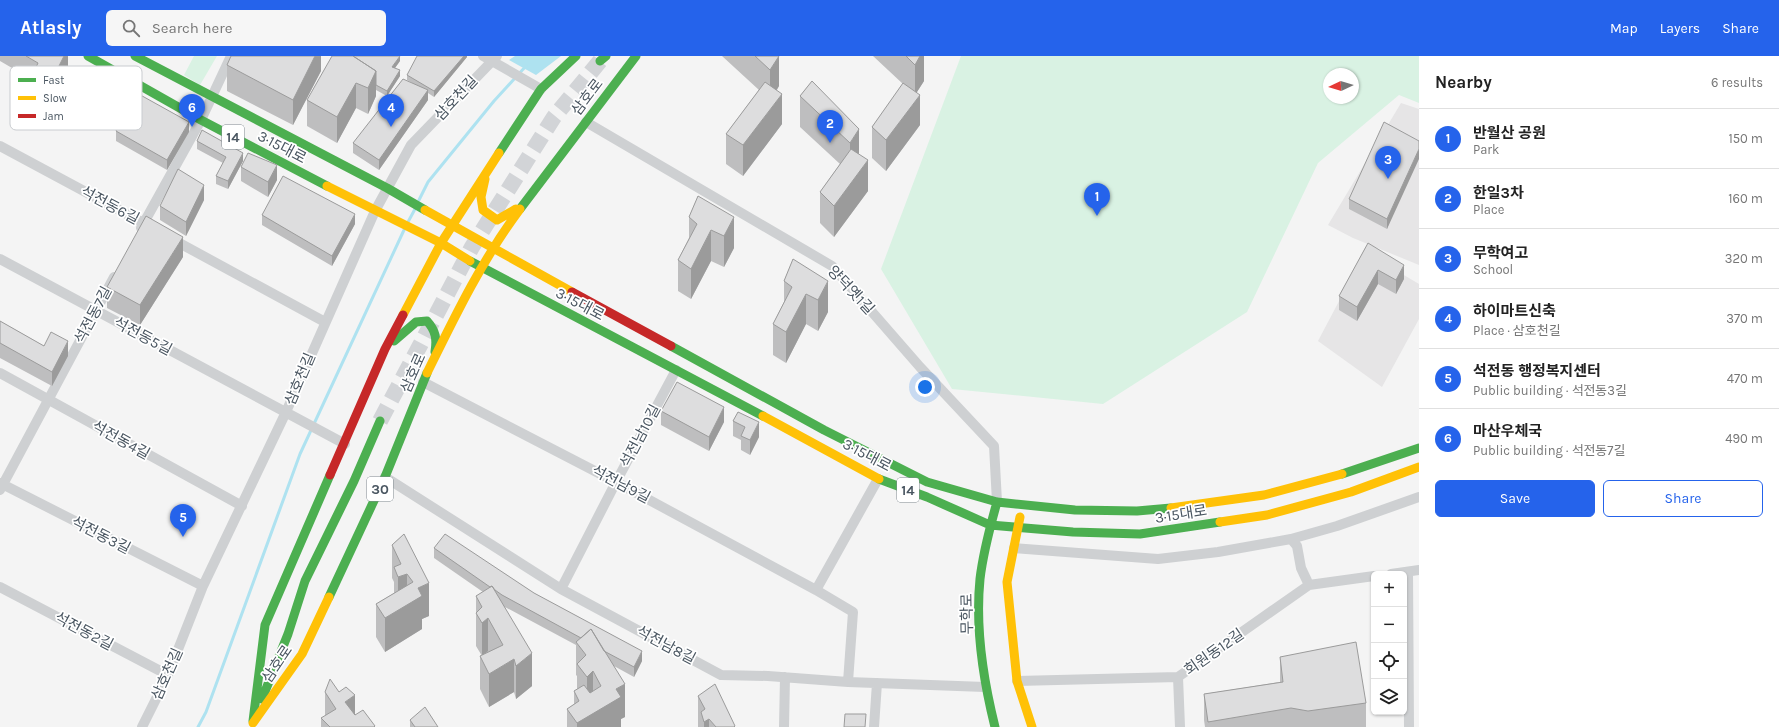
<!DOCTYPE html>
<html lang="en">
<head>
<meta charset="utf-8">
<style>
  body { margin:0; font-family:Karla,"Noto Sans KR",sans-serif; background:#f6f6f6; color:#222 }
  .controls { position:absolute; right:12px; bottom:12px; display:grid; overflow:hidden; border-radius:6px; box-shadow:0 1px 3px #0004 }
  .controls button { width:36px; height:36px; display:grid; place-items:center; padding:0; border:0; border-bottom:1px solid #e0e0e0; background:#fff; color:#222; font:20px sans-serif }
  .compass { position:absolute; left:1323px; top:12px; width:36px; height:36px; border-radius:50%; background:#fff; box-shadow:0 1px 3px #0004; rotate:266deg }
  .you { position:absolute; left:925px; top:331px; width:14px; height:14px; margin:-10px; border:3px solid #fff; border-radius:50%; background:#1a73e8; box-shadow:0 0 0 6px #1a73e833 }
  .badge { display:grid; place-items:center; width:26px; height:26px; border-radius:50%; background:#2563eb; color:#fff; font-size:13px; font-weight:700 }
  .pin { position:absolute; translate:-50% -33px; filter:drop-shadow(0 1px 2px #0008) }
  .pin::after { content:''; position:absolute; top:21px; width:14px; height:12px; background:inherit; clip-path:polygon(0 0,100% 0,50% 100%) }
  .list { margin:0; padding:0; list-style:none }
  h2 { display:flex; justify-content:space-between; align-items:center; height:52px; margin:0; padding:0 16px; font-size:17px }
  h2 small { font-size:13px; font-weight:400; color:#767676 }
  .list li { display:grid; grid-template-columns:26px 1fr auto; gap:12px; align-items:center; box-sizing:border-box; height:60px; padding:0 16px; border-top:1px solid #e0e0e0 }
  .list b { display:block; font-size:15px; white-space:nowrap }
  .list p { margin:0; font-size:13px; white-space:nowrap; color:#767676 }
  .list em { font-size:13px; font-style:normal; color:#767676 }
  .actions { display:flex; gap:8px; padding:12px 16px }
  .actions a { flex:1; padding:9px 0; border:1px solid #2563eb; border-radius:6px; text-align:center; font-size:14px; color:#2563eb }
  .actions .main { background:#2563eb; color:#fff }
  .icon { flex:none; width:22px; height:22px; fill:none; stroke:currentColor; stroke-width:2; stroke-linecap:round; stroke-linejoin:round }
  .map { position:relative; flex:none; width:1419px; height:671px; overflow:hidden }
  header { display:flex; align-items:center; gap:24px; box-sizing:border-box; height:56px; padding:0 20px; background:#2563eb; color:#fff }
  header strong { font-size:19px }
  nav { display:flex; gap:22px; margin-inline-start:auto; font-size:14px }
  .search { width:280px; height:36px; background:#f6f6f6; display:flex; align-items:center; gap:10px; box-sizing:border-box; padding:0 14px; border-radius:6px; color:#767676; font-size:15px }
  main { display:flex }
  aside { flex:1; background:#fff }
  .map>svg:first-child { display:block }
  .education { fill:#e6e5e6 }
  .green { fill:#d9f2e3; fill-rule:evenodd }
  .water { fill:#aee2f0 }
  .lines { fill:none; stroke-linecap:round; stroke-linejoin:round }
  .stream { stroke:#aee2f0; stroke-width:3 }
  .primary-tunnel { stroke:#d2d4d7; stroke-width:16; stroke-dasharray:16 8; stroke-linecap:butt }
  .street { stroke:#ced0d2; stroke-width:10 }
  .fast { stroke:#4caf50; stroke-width:9 }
  .slow { stroke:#ffc107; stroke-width:9 }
  .jam { stroke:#c62828; stroke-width:9 }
  .wall { fill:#bebebf }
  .shaded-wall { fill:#9b9b9b }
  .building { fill:#ddddde; stroke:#9b9b9b }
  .labels { text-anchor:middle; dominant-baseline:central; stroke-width:3.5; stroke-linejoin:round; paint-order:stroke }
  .shield { fill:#fff; stroke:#808990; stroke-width:1 }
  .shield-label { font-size:14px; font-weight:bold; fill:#4a5661 }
  .street-label { font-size:15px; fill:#4a5661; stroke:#fff }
  .key { fill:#fff; stroke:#c9ccd0; stroke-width:1 }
  .key-label { font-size:11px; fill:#4a5661 }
</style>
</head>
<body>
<header>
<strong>Atlasly</strong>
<div class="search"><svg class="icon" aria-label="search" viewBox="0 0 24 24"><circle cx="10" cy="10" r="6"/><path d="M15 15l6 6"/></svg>Search here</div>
<nav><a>Map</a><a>Layers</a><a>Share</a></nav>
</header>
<main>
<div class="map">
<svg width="1419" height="671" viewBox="0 0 1419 671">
  <rect width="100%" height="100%" fill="#f4f4f4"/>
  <!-- education -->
  <path class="education" d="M1401,47L1419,53V209L1353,182L1328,169Z
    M1365,196L1419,228V263L1382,331L1318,285Z"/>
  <!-- green -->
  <path class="green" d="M194,0H217L200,29L184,19Z
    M961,0H1419V47L1399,39L1318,107L1247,256L1103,348L952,333L881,213ZM1329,18H1353V42H1329Z"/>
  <!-- water -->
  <path class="water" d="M515,0H561L536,19L509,4Z"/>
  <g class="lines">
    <!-- stream -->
    <path class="stream" d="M419,144L428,126L494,45L526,10
      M408,166L415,153
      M198,671L206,656L300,398L404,174"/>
    <!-- primary-tunnel -->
    <path class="primary-tunnel" d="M380,365L472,191L554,61L600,5"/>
    <!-- street -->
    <path class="street" d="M483,0L541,33
      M586,66L832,210L920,311L994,390L997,446
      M0,90L149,170
      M141,172L201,64L231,0
      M170,182L325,266
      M0,203L345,388
      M0,317L242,450
      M423,326L616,426L816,534L853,556L848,626
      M385,421L561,533L721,619L768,620L848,626L985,631
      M0,427L203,530
      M0,434L114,221
      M1291,483L1337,470L1419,441
      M1014,492L1158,503L1218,496L1291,483L1297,490L1301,512L1309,529
      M1408,516L1409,671
      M1391,518L1419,514
      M0,531L168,619
      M561,533L616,426L676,314
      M816,534L878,423
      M1178,621L1180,671
      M1017,625L1178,621L1309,529L1374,520
      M142,671L168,619L203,530L286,356L375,155L411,89L497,0
      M784,671L785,621
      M874,671L877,627"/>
    <!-- fast -->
    <path class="fast" d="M88,0L201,64L327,130
      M135,0L387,132L425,154
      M600,5L606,0
      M499,97L541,33L576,0
      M520,153L636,0
      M470,205L763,360
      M394,285L416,266L427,265C436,275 437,283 435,296
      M671,290L824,374L927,426L997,446L1075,454L1137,455L1171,452
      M1342,418L1419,392
      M879,423L927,441L990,469L1073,476L1140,478L1220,466
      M329,541L385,421L427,317
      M262,643L288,578L305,525L354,425L380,365
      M253,665L265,569L330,419
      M995,671C983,623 975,573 980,523C983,497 990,471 997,446"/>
    <!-- slow -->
    <path class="slow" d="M485,123L481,141L483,154L497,164L516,153
      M327,130L441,187L470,205
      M425,154L572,236
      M403,259L441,187L499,97
      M427,317C455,260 482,204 520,153
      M763,360L879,423
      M1171,452L1264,439L1342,418
      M1020,461L1007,526L1017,625L1032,671
      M1220,466L1267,459L1351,436L1419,411
      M253,667L302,598L329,541"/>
    <!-- jam -->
    <path class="jam" d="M572,236L671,290
      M330,419L385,293L403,259"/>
  </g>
  <!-- wall -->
  <path class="wall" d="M0,0H68V11L48,53L31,42V23L0,5Z
    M321,0V15L293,69L227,35V9Z
    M467,0V1L434,41L428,37V44L379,114L353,97V87L414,28L407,24V19Z
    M722,0H779V30L777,34L782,68L743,120L726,108V78L759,34Z
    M873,0H924V25L917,36L920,69L886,115L872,102V71L903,28Z
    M400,5L395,12L400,20L387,40L376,34V40L368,58L356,52L337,87L307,70V44Z
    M812,25L859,98L868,135L834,181L820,167V136L840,108L800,71V40Z
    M116,75L189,76L167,114L116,85Z
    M197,85L243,105L228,133L216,128V120L223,107L197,93Z
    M1419,85L1387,173L1349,153V143Z
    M241,111L277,124L268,141L241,125Z
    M698,140L734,192L724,211L711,205L691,243L678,235V204L689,182V161Z
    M204,144L186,180L160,164V150Z
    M262,159L355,168L332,210L262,169Z
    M1368,187L1404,223L1396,238L1378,228L1357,265L1339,254V240Z
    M183,201L140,269L107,252V231Z
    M793,203L828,256L818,275L806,268L786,307L773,299V268L784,246V225Z
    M0,265L44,290L68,300L52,330L0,302Z
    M661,355L724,366L709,395L661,369Z
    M738,356L759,381L750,399L741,394V384L733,380V365Z
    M404,478L429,560L422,563V573L385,596L376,581V548L394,537V526L392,522V489Z
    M434,492L642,605L634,621L614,610L625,661L621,663V671H567V653L574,648V635L577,633V620L576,619V589L505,551L532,630L516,643L514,636L489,651L480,633V600H482L476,590V540L483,536L434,502Z
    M1280,601L1366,647V671H1205L1204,664V638L1280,626Z
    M325,636L355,658L375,671H321V662L325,660Z
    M698,640L735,671H698Z
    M410,664L438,671H410Z"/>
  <!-- shaded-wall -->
  <path class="shaded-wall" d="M64,0H68V11L48,53V32Z
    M315,0H321V15L293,69V44Z
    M400,0V5L392,16V11Z
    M464,0H467V1L434,41V35Z
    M779,0V30L770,44V14Z
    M920,0H924V25L915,39V9Z
    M400,14V20L387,40V35Z
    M376,15V40L368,58V32Z
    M356,27V52L337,87V61Z
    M428,34V44L379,114V104Z
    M782,38V68L743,120V89Z
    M920,39V69L886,115V84Z
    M189,66V76L167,114V104Z
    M859,73V103L850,117V87Z
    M1419,93V103L1387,173V163Z
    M243,97V105L228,133V125Z
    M868,104V135L834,181V150Z
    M277,109V124L268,141V126Z
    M204,129V144L186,180V166Z
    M355,158V168L332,210V200Z
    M734,161V192L724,211V180Z
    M711,174V205L691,243V213Z
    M183,181V201L140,269V249Z
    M1404,209V223L1396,238V224Z
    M1378,214V228L1357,265V251Z
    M828,225V256L818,275V244Z
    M806,238V268L786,307V276Z
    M68,285V300L52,330V316Z
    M724,351V366L709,395V381Z
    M759,366V381L750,399V384Z
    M407,518V549L418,532L429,527V560L422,563V573L385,596V562L398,554V521Z
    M488,562V595L482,600V567Z
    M642,595V605L634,621V611Z
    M532,597V630L516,643V610Z
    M514,603V636L489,651V618Z
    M593,615V649L587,654V621Z
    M625,628V661L621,663V671H577V667L616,633Z
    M355,639V671L345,646Z
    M709,663V671H704V666Z"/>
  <!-- building -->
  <path class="building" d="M26,0H64L48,32L31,22L38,7Z
    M231,0H315L293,44L227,9Z
    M332,0H353L376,15L368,32L356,27L337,61L307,44Z
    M353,0H400L392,11L400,14L387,35L376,29V15Z
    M417,0H464L434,35L407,19Z
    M755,0H779L770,14Z
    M906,0H920L915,9Z
    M403,23L428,34L379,104L353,87Z
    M812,25L859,73L850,87L800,40Z
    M765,26L782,38L743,89L726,78Z
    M903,27L920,39L886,84L872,71Z
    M135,36L189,66L167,104L116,75Z
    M1384,66L1419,85V93L1387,163L1349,143Z
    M202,74L243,97L228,125L216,120L226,101L197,85Z
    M851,93L868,104L834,150L820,136Z
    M248,97L277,109L268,126L241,111Z
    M178,113L204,129L186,166L160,150Z
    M283,120L355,158L332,200L262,159Z
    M698,140L734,161L724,180L711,174L691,213L678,204L697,168L689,161Z
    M146,160L183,181L140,249L107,231Z
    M1368,187L1404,209L1396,224L1378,214L1357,251L1339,240Z
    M793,203L828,225L818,244L806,238L786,276L773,268L792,231L784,225Z
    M0,265L44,290L51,276L68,285L52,316L0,287Z
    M677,326L724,351L709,381L661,355Z
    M738,356L759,366L750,384L741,380L745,371L733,365Z
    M404,478L429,527L418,532L422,540L385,562L376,548L413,526L407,518L398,521L394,511L401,508L392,489Z
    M445,478L534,537L642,595L634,611L604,595L591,573L581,582L502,539L495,534L492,530L490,531L434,492Z
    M492,530L532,597L516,610L514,603L489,618L480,600L503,589L488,562L482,567L476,557L482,551L476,540Z
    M591,573L625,628L616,633L621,641L577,667L567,653L579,645L574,635L584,629L590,637L601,630L593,615L587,621L577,608L586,599L576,586Z
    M1356,586L1366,647L1308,655L1291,652L1208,666L1204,638L1283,626L1280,601Z
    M330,623L339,636L346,631L355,639L345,646L355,659L363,654L375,670L374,671H330L321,662L336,653L325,636Z
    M715,628L735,670L734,671H716L709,663L704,666L701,656L705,653L698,640Z
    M425,651L438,671H415L410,664Z
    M845,658H866L865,671H844Z"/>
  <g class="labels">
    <!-- shield labels -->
    <g class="shield">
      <rect x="222" y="69" width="22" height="24" rx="3"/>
      <rect x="367" y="421" width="26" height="24" rx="3"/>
      <rect x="897" y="422" width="22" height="24" rx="3"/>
    </g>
    <g class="shield-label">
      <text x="233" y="81">14</text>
      <text x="380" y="433">30</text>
      <text x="908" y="434">14</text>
    </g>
    <!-- street labels -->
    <g class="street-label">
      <text transform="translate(587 41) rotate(-53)">삼호로</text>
      <text transform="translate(456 42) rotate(-47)">삼호천길</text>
      <text transform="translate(282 91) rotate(28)">3·15대로</text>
      <text transform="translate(110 149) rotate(28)">석전동6길</text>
      <text transform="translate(851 234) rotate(47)">양덕옛1길</text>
      <text transform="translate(580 248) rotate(28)">3·15대로</text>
      <text transform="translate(93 259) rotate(-62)">석전동7길</text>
      <text transform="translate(143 280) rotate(28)">석전동5길</text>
      <text transform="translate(413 317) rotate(-66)">삼호로</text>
      <text transform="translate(300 323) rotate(-67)">삼호천길</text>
      <text transform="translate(640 380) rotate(-62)">석전남10길</text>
      <text transform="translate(121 384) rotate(29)">석전동4길</text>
      <text transform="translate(867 399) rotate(28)">3·15대로</text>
      <text transform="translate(621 428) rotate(28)">석전남9길</text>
      <text transform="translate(1181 458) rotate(-9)">3·15대로</text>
      <text transform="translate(101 479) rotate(27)">석전동3길</text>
      <text transform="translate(967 558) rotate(-91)">무학로</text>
      <text transform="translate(84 575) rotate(28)">석전동2길</text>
      <text transform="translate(666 589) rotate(28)">석전남8길</text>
      <text transform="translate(1214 596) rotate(-35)">회원동12길</text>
      <text transform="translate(277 608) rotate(-56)">삼호로</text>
      <text transform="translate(167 618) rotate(-66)">삼호천길</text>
    </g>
  </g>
  <!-- legend -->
  <rect x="10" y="10" width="132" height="64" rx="6" class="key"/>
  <rect x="18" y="22" width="18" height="4" fill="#4caf50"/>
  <rect x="18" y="40" width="18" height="4" fill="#ffc107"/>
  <rect x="18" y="58" width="18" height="4" fill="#c62828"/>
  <g class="key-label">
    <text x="43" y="28">Fast</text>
    <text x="43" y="46">Slow</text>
    <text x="43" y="64">Jam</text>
  </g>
</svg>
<div class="controls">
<button>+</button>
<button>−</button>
<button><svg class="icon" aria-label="locate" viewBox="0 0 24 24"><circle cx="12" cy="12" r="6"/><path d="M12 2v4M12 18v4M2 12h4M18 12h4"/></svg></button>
<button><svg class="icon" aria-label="layers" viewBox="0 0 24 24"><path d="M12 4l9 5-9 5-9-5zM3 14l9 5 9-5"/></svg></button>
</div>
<svg class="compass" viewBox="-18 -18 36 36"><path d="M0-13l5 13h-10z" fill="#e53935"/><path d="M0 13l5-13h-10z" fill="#767676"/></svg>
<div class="you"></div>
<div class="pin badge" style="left:1097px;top:160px">1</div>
<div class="pin badge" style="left:830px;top:87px">2</div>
<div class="pin badge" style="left:1388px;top:123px">3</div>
<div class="pin badge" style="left:391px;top:71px">4</div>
<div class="pin badge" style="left:183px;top:481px">5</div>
<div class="pin badge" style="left:192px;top:71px">6</div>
</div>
<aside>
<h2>Nearby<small>6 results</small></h2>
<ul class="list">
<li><span class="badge">1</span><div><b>반월산 공원</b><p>Park</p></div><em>150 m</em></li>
<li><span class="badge">2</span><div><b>한일3차</b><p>Place</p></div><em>160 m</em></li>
<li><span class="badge">3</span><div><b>무학여고</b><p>School</p></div><em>320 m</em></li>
<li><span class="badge">4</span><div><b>하이마트신축</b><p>Place · 삼호천길</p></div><em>370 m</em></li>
<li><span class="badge">5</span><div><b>석전동 행정복지센터</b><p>Public building · 석전동3길</p></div><em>470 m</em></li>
<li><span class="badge">6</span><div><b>마산우체국</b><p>Public building · 석전동7길</p></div><em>490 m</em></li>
</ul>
<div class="actions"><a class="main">Save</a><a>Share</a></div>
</aside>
</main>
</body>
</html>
